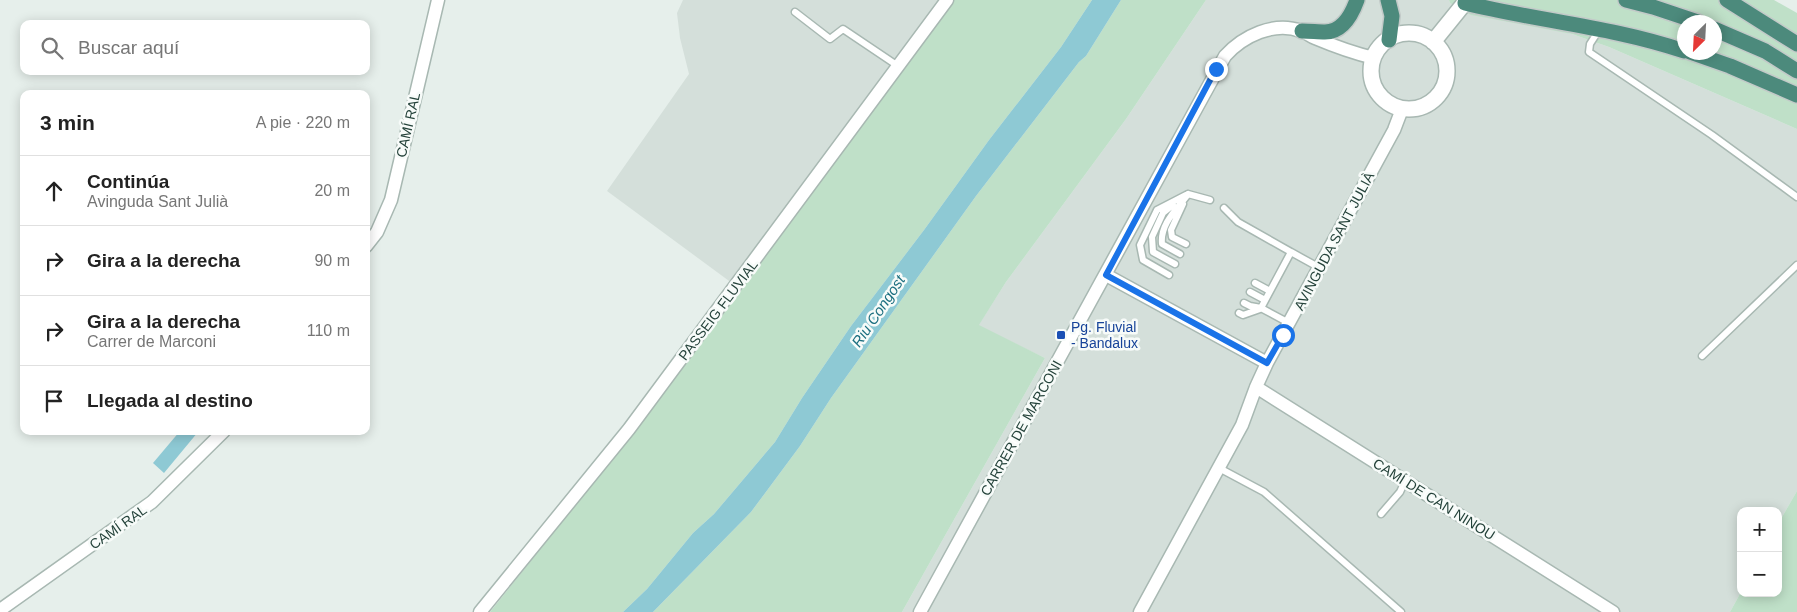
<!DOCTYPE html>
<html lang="es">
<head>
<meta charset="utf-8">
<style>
  body { margin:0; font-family:Arial,sans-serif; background:#f6f6f6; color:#222 }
  .controls { position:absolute; right:15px; bottom:15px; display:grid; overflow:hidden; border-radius:10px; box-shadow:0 2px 12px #0003 }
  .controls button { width:45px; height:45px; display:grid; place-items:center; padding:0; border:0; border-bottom:1px solid #e0e0e0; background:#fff; color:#222; font:25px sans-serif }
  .compass { position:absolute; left:1677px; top:15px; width:45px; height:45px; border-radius:50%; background:#fff; box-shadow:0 2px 12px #0003; rotate:204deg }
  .stop { position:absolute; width:15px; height:15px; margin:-11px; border:4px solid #1a73e8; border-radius:50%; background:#fff }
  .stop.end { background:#1a73e8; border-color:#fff; box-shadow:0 1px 5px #0008 }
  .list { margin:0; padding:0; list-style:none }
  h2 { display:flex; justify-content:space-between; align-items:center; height:65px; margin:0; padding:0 20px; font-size:21px }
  h2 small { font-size:16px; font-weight:400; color:#767676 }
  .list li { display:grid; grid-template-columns:32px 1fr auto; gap:15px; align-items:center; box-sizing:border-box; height:70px; padding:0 20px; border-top:1px solid #e0e0e0 }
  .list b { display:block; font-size:19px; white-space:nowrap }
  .list p { margin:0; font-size:16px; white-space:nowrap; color:#767676 }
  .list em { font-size:16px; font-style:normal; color:#767676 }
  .icon { flex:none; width:28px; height:28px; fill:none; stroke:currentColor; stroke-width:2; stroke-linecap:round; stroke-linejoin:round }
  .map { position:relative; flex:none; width:1797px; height:612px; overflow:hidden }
  .search { position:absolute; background:#fff; box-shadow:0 2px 12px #0003; left:20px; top:20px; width:350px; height:55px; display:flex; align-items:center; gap:12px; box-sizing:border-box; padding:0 18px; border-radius:10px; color:#767676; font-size:19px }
  .panel { position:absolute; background:#fff; box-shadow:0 2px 12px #0003; left:20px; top:90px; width:350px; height:345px; border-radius:10px }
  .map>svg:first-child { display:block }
  .built { fill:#d4dfda }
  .green { fill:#bfe0c8; fill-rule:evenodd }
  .water { fill:#8ec9d4 }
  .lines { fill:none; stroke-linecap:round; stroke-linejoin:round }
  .service-casing { stroke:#a8b8b2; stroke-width:9 }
  .minor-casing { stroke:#a8b8b2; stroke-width:15 }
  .tertiary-casing { stroke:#a8b8b2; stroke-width:18 }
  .trunk-casing { stroke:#c2cac8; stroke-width:18 }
  .service { stroke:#fff; stroke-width:6 }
  .minor { stroke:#fff; stroke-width:12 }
  .tertiary { stroke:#fff; stroke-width:15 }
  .trunk { stroke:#4c8a7c; stroke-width:15 }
  .route { stroke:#1a73e8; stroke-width:6 }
  .transit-dot { fill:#1a4fb4; stroke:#f7fbf9; stroke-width:2 }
  .labels { text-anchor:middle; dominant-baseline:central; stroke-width:5; stroke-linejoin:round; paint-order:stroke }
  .street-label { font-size:14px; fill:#24423a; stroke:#f7fbf9 }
  .transit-label { font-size:14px; fill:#164399; stroke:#f7fbf9; text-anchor:start }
  .water-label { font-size:15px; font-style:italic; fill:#1c6f80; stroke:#f7fbf9 }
</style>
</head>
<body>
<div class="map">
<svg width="1797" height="612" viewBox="0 0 1797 612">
  <rect width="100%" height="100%" fill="#e6efeb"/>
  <!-- built -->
  <path class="built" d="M683,0H952L740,289L607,191L689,74L680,38L677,13Z
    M1206,0H1449L1450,3L1572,34L1609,47L1797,129V491L1778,524V511H1741V592L1730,612H902L1045,358L978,326L1006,282L1126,119Z"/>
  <!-- green -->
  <path class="green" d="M952,0H1092L1061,47L989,140L924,230L851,326L802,398L775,442L714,514L693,533L647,589L623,612H490L605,468Z
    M1121,0H1206L1126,119L1006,282L979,325L1045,358L902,612H653L751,512L800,446L831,398L976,196L1079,62L1086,56Z
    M1449,0H1774L1797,13V129L1609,47L1572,34L1471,15L1450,3ZM1684,22H1714V52H1684Z
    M1797,491V612H1730L1741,592V593H1778V524Z"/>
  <!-- water -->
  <path class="water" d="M1092,0H1121L1086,56L1079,62L976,196L831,398L800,446L751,512L653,612H623L647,589L693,533L714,514L775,442L802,398L851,326L924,230L989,140L1061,47Z
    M180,431L198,432L164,473L153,463Z"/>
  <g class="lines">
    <defs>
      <path id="service" d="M795,12L830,39L843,29L898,66
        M1599,30L1590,44L1589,52L1712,135L1797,197
        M1188,194L1210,200
        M1183,204L1171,230L1172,237L1186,244
        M1173,205L1163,213L1152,237L1153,252L1175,264
        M1224,208L1238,222L1291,252L1261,308
        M1291,252L1320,268
        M1180,254L1162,244C1160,225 1175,211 1186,197
        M1169,275L1143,260L1140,245L1157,210L1188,194
        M1255,283L1270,291
        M1250,292L1265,300
        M1244,303L1250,306L1261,308L1289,323
        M1239,313L1243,315L1260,309
        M1702,356L1797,265
        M1219,468L1264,492L1401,612
        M1381,514L1400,492L1405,481"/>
      <path id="minor" d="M366,246L377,232L391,200L438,0
        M1106,275L1267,363
        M1256,387L1613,612
        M0,610L152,502L224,431
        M480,612L629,429L947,0
        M920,612L1225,56C1243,36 1274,21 1301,31C1306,32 1310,36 1315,38C1334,46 1353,53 1374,58
        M1140,612L1242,425L1256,387L1267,363L1394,130L1402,109"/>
      <path id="tertiary" d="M1371 71a38 38 0 1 1 76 0a38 38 0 1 1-76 0Z
        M1433,42L1467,0"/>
      <path id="trunk" d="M1388,0L1392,16L1389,40
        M1626,0L1653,7L1698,22
        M1727,0L1797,44
        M1465,3C1538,21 1613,27 1684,51
        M1714,29L1765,51L1797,71
        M1302,31C1310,31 1318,32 1325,32C1343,32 1352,14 1357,0
        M1690,52L1730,66L1797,95"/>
    </defs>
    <!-- service casing -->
    <use href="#service" class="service-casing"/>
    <!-- minor casing -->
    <use href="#minor" class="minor-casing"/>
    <!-- tertiary casing -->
    <use href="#tertiary" class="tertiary-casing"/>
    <!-- trunk casing -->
    <use href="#trunk" class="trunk-casing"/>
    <!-- service -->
    <use href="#service" class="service"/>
    <!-- minor -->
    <use href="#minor" class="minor"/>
    <!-- tertiary -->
    <use href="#tertiary" class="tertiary"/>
    <!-- trunk -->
    <use href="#trunk" class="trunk"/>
  </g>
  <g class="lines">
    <!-- route -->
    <path class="route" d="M1216,69L1106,275L1267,363L1283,335"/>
  </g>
  <!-- markers -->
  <rect class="transit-dot" x="1056" y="330" width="10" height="10" rx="2.5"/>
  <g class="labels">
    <!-- street labels -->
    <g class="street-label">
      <text transform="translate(408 125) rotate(-77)">CAMÍ RAL</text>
      <text transform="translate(1334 241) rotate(-62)">AVINGUDA SANT JULIÀ</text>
      <text transform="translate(718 310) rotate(-53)">PASSEIG FLUVIAL</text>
      <text transform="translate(1021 428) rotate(-61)">CARRER DE MARCONI</text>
      <text transform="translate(1434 499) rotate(32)">CAMÍ DE CAN NINOU</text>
      <text transform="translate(118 527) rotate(-35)">CAMÍ RAL</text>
    </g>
    <!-- transit labels -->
    <g class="transit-label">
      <text x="1071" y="327">Pg. Fluvial<tspan x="1071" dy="16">- Bandalux</tspan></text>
    </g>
    <!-- water labels -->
    <g class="water-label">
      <text transform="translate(878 311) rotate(-56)">Riu Congost</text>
    </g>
  </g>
</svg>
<div class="controls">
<button>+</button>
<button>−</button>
</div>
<svg class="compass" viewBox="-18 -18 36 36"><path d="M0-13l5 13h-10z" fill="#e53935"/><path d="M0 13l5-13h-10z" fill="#767676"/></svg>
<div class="stop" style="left:1283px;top:335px"></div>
<div class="stop end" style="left:1216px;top:69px"></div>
<div class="search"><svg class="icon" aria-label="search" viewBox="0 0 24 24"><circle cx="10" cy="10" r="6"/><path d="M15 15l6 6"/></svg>Buscar aquí</div>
<section class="panel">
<h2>3 min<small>A pie · 220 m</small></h2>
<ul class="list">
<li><svg class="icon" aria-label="ahead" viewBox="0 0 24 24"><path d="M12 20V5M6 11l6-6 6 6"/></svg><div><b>Continúa</b><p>Avinguda Sant Julià</p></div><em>20 m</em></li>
<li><svg class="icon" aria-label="right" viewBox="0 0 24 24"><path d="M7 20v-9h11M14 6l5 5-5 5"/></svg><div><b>Gira a la derecha</b></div><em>90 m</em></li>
<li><svg class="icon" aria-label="right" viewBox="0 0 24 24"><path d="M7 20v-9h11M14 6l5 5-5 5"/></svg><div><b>Gira a la derecha</b><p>Carrer de Marconi</p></div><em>110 m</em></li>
<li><svg class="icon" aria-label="arrive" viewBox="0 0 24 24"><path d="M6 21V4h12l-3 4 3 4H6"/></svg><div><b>Llegada al destino</b></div></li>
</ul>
</section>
</div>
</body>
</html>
